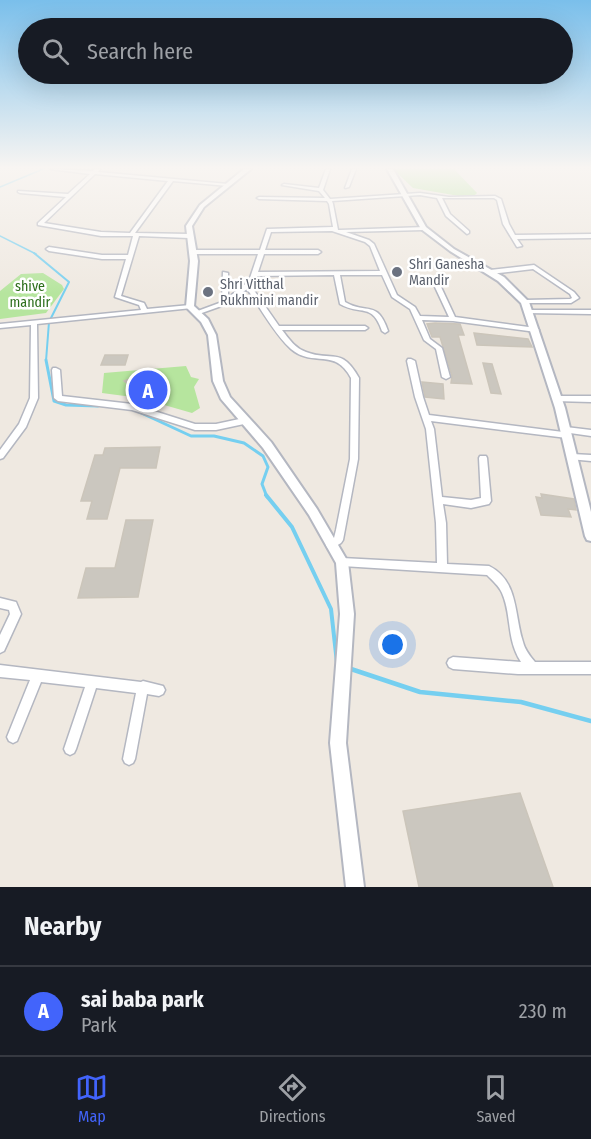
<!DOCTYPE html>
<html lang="en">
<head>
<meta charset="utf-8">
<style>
  body { margin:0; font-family:"Fira Sans Condensed",sans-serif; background:#20242c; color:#f1f3f6 }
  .you { position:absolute; left:393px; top:645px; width:21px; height:21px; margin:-15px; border:4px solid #fff; border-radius:50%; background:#1a73e8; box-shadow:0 0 0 9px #1a73e833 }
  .badge { display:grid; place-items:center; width:39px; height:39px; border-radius:50%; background:#4264fb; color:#fff; font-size:20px; font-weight:700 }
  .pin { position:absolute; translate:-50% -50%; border:3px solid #fff; box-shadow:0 2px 6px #0006 }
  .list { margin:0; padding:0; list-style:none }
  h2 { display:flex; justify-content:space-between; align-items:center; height:78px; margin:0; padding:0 24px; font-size:26px }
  h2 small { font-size:20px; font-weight:400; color:#9ea1a6 }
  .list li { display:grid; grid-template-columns:39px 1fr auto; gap:18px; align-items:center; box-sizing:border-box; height:90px; padding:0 24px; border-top:2px solid #363941 }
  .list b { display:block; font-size:22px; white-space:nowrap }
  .list p { margin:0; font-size:20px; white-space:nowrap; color:#9ea1a6 }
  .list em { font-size:20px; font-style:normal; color:#9ea1a6 }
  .icon { flex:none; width:33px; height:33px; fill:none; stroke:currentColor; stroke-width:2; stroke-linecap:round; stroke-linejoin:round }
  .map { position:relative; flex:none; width:591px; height:887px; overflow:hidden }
  .search { position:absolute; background:#171b24; box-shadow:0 6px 24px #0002; left:18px; right:18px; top:18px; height:66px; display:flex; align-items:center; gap:15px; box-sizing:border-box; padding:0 21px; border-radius:33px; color:#9ea1a6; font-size:22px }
  .sheet { height:168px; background:#171b24 }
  nav { display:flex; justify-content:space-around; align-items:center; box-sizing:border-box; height:84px; border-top:2px solid #363941; background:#171b24; font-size:16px; color:#9ea1a6 }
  nav a { display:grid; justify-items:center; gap:3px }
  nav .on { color:#4264fb }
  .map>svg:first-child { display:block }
  .green { fill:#b6e59e }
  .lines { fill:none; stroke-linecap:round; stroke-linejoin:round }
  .stream-far4 { stroke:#75cff0; stroke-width:1.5 }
  .stream-far3 { stroke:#75cff0; stroke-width:2 }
  .stream-far2 { stroke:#75cff0; stroke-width:3 }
  .stream-far1 { stroke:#75cff0; stroke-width:4 }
  .stream { stroke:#75cff0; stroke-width:4.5 }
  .building { fill:#cbc7bf; stroke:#cbc5ba; stroke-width:1.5 }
  .minor-casing { stroke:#b4b7c1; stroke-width:3 }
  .tertiary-casing { stroke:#b4b7c1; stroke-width:4 }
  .minor { fill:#fff; fill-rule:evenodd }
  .tertiary { fill:#fff; fill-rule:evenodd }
  .worship-dot { fill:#6b7280; stroke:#fff; stroke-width:2 }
  .labels { text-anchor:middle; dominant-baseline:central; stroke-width:5; stroke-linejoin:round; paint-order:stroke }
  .far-worship-label { font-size:14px; fill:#5b616d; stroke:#fff; text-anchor:start }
  .far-park-label { font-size:14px; fill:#2c6e1b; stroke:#fff }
</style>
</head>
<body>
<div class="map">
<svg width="591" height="887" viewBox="0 0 591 887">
  <rect width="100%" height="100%" fill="#efe9e1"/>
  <!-- green -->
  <path class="green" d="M393,169H454L477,193L475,195L459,196L413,188Z
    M43,273L62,285L64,289L46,313L0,319V291L21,274Z
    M186,366L191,377L199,379L194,387L200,408L192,413L140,398L102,393L104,373Z"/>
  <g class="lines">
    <!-- stream-far4 -->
    <path class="stream-far4" d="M0,187L43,169
      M0,236L36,254"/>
    <!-- stream-far3 -->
    <path class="stream-far3" d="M34,253L69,282L49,322L46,361"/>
    <!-- stream-far2 -->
    <path class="stream-far2" d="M46,360L54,401L66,405L98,406
      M137,411L191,436H214L244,443L263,456L268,467L262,484L267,497"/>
    <!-- stream-far1 -->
    <path class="stream-far1" d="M266,495L292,527L331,609L337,663
      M348,668L351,669"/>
    <!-- stream -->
    <path class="stream" d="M348,668L420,692L521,702L591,721"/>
  </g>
  <!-- building -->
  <path class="building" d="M435,323L460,324L464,335H458L472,384L451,383L452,376L440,337H432L427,324Z
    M474,333L528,339L532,347L477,345Z
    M105,355H128L125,365H101Z
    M483,363L492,364L501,394L491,393Z
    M136,377H155L152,386H131L124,381Z
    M422,382L443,384L444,399L425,397Z
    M160,447L156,468H120L107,519H87L92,501H81L95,455H103L105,448Z
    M541,494L574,499L576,510L568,509L571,517L541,515L536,497L542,498Z
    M126,520H153L138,597L78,598L86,568H115Z
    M520,793L553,887H419L403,811Z"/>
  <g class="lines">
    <defs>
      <path id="minor" d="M50,169L93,171L95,169H100L98,172L228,184L230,185L228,186L173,181L135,233L189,234L192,236L189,238L139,236L121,296L144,303L147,309L190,305L193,307L192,308L37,324L38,398L26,427L3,458L0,459V450L19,424L30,398L31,325L0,328V324L141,310L139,305L115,297L126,259H102L49,251L46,249L49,247L102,255H128L133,236H101L38,225V223L66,197L20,193L18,192V191L68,194L90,174ZM95,174L168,181L130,233L101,232L44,223Z
        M326,169H330L323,190L330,199L420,193L449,197L495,196L501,199L509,224L515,235L591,234V238L517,239L522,246L517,247L503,224L497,200L494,198H442L450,214L469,231V233L467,234L446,216L437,198L420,195L332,201L333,204L338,230H340L425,227L426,228L423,230L346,232L369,240L374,244L397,295L415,307L420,316L449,317L435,287L438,285L441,287L455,317L536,328L539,330L536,332L453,321L422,320L430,339L442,348L450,377L446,379L442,377L436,349L424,340L410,309L392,297L382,275H340L345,302C367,315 377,299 388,331L385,333L382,331C372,302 361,316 340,304L334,275L257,276L255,282L251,286L279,326H365L368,328L365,330H282C289,339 295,348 306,352C332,362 341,346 359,378L358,459L343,540L341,543L331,549L328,548L326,545L328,542L334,538L336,530L350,459L351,378C335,347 313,368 291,349C275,335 260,307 247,289L227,304L199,314H195V312L222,302L223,272L228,273V298L249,281L258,254H193L190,252L193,250H260L267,229L333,227L329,204L327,201L259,199L257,198L259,197L325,198L319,191L282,185L284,184L319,188ZM332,231L365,242L370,246L380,271L258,272L264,254H318L321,252L318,250H265L271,232Z
        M352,169H356L349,187L345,188Z
        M534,265L574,292L579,298L571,303H523V301L525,300L570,299L572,298L570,294L533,269L490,274L487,272L490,270Z
        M528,310H591V314L526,313V311Z
        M408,359H411L415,361L423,397L429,415L563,432V428L566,427L591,430V436L570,433V437L567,438L431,421L434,429L442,497L471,500L481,498L479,458L480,456H486L487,458L491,501L489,504L471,508L443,504L446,523L447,564L489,566C519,581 514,615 523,642C525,650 530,656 535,662H591V674H518L453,669L449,667L447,663L449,659L453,657L521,662C506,639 512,615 502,593C499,586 493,581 487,575L342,566L338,565L337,562L338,559L342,558L437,563L436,523L426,429L415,397L407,361Z
        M53,368H56L60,370L62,396L132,404L195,424H216L244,418L248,421L244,424L216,430H195L132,410L58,401L54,398L52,370Z
        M557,396H591V402L554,401L553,399Z
        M572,454L591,455V461L569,459L568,457L569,455Z
        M0,598L16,602L21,614L4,651L0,653V635L10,614L9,610L0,608Z
        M0,665L141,682L143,681L163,686L165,690L163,694L159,696L147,694L135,759L133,763L129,765L125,763L123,759L136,693L96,688L76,749L74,753L70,755L66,753L64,749L85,687L41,682L17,741L13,743L9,741L7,737L30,680L0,677Z"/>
      <path id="tertiary" d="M244,169H251L204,207L192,226L198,261L194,306L208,319L216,335L223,381L230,397L271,442L317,509L348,562L354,614L346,743L364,887H346L330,743L340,614L336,563L309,515L263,448L221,399L213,381L208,335L201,322L186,307L190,261L186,226L200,205Z
        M387,169H393L426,227L454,249L504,277L529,302L565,408L591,512V541L587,540L585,536L555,408L521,303L498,281L450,251L421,229Z"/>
    </defs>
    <!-- minor casing -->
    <use href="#minor" class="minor-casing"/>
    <!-- tertiary casing -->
    <use href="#tertiary" class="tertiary-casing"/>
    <!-- minor -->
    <use href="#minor" class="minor"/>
    <!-- tertiary -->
    <use href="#tertiary" class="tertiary"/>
  </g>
  <!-- sky -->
  <linearGradient id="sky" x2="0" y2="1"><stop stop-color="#7abfeb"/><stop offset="0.57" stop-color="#f8f5f2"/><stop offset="1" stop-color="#f8f5f2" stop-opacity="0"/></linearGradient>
  <rect width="591" height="294" fill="url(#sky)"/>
  <!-- markers -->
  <g class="worship-dot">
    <circle cx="397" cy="272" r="6"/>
    <circle cx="208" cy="292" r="6"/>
  </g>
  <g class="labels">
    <!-- far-worship labels -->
    <g class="far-worship-label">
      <text x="409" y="264">Shri Ganesha<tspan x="409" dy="16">Mandir</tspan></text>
      <text x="220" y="284">Shri Vitthal<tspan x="220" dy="16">Rukhmini mandir</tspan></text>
    </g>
    <!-- far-park labels -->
    <g class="far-park-label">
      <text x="30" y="286">shive<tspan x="30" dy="16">mandir</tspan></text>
    </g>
  </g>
</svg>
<div class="you"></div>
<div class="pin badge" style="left:148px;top:390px">A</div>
<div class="search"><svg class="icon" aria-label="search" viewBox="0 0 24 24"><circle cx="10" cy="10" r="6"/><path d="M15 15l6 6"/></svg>Search here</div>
</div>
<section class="sheet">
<h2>Nearby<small></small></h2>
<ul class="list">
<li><span class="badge">A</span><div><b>sai baba park</b><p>Park</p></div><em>230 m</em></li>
</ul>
</section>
<nav>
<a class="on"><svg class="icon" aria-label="map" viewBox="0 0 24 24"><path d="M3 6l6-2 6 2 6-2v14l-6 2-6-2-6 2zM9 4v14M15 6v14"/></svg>Map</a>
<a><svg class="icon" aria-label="directions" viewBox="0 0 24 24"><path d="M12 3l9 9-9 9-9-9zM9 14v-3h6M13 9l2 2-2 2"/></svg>Directions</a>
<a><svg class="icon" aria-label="saved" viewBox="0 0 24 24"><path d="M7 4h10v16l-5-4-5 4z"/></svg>Saved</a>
</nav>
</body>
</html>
